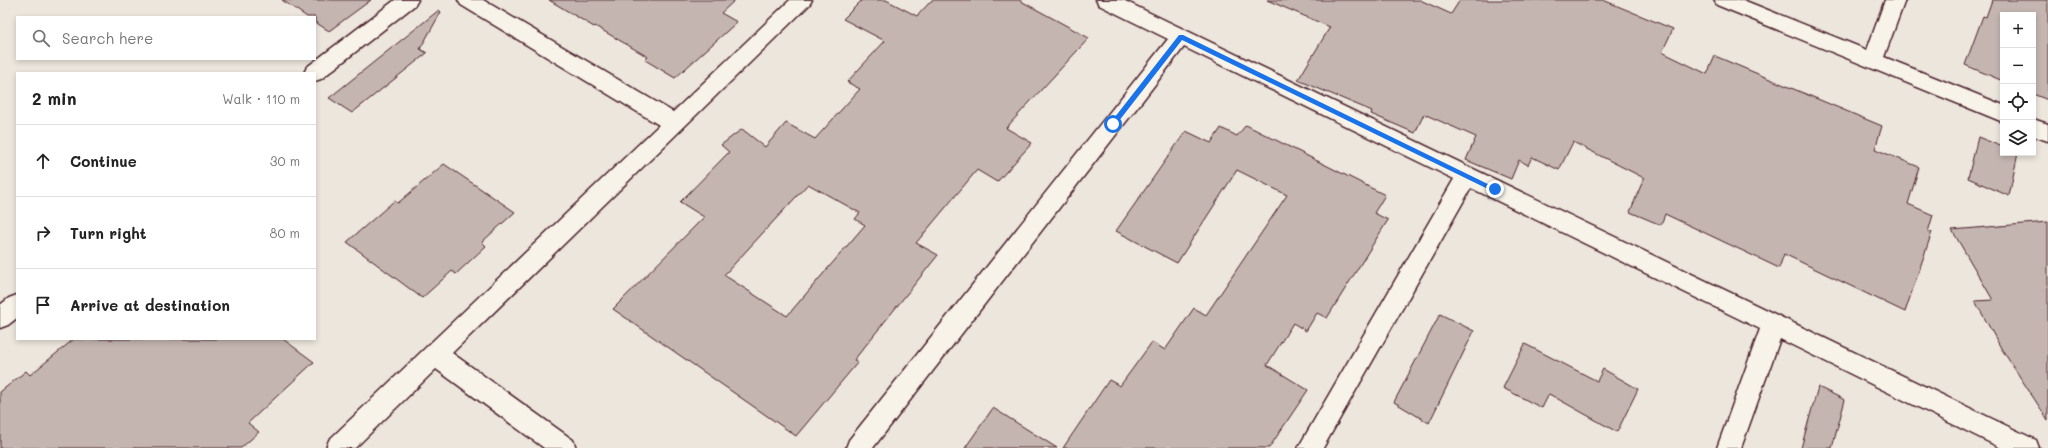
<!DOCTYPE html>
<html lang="en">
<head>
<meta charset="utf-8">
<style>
  body { margin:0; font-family:Mali,sans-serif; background:#f2f2f2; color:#222 }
  .controls { position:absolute; right:12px; top:12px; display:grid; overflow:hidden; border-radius:0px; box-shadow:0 2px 6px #0003 }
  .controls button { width:36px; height:36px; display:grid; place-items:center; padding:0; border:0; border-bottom:1px solid #e0e0e0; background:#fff; color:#222; font:20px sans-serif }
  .stop { position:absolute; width:12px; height:12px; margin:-9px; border:3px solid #1a73e8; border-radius:50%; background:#fff }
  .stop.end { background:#1a73e8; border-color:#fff; box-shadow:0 1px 4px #0008 }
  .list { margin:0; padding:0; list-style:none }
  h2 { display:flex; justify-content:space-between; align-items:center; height:52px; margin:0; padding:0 16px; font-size:17px }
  h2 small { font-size:13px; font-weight:400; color:#767676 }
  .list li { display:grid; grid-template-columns:26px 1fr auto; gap:12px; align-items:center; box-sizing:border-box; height:72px; padding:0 16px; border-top:1px solid #e0e0e0 }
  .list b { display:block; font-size:15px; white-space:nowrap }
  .list em { font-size:13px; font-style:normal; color:#767676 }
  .icon { flex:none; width:22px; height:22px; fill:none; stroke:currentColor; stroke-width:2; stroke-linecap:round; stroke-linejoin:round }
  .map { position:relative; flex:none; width:2048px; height:448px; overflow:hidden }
  .search { position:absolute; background:#fff; box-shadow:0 2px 6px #0003; left:16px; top:16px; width:300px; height:44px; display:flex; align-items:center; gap:10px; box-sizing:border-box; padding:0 14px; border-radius:0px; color:#767676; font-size:15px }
  .panel { position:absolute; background:#fff; box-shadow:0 2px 6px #0003; left:16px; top:72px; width:300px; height:268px; border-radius:0px }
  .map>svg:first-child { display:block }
  .building { fill:#c4b5b0; stroke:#4a1f2b; fill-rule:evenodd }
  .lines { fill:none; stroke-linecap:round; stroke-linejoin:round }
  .minor-casing { stroke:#4a1f2b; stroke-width:3 }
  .minor { fill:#f7f3e8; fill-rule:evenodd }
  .route { fill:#1a73e8 }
</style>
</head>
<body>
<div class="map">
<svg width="2048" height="448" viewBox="0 0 2048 448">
  <rect width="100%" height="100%" fill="#ece6dd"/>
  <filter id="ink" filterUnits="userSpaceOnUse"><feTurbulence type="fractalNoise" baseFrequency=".025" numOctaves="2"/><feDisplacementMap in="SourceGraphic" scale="8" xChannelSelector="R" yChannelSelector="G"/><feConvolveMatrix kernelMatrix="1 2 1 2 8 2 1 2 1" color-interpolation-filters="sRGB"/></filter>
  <g filter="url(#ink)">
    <!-- building -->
    <path class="building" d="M282,0H371L329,31L315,22V17H307Z
      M549,0H735L721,13L737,22L675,78L645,60L648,57L595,26L594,27Z
      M862,0H886L917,16L932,0H1019L1089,38L1006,128L1032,143L997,182L977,170L916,243L938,255L854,360L858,362L796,436L613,309L704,217L680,202L729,152L721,145L742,129L765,147L786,123L815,139L860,89L847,82L885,41L843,19ZM808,184L860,213L855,219L865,225L787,316L724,275Z
      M1267,0H1420L1451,14L1460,0H1603L1673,29L1662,52L1707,74L1715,56L1882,126L1875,149L1919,167L1908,204L1933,215L1928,232H1932L1905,312L1784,254L1779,268L1665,214L1661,225L1630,212L1644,178L1573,142L1559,170L1532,157L1528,165L1519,160L1511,179L1466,160L1476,137L1424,114L1415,133L1371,114L1372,111L1298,80L1330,27Z
      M1992,0H2048V100L2033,94V15H2003V81L1965,65L1983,16L1986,17Z
      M439,10L441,12L420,49L427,53L352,113L329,98Z
      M1246,125L1385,195L1374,213L1388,220L1327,318L1317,313L1306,331L1293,323L1267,365L1308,390L1269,448H1063L1109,380L1120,386L1152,342L1165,350L1194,308L1206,315L1287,195L1237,170L1177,263L1116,231L1186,131L1211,143L1221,128L1237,136Z
      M1978,137L2003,147V153H2018L2009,196L1968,178Z
      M444,164L515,212L482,242L486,246L456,274L452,271L422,298L347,242L394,201L398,203Z
      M2048,222V420L2001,348L1975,301L1993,300L1952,230Z
      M1440,314L1474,331L1429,423L1394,402Z
      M74,339H283L314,362L248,423L259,432L241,448H0V392L26,371L30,375Z
      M1525,344L1597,381L1603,369L1638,389L1617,432L1549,394L1542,408L1503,388Z
      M1818,387L1845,400L1832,448H1801Z
      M993,408L1057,448H965Z"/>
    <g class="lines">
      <defs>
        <path id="minor" d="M395,0H418L415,5L321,79L315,81V73H304L307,67Z
          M458,0H483L673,112L790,0H812L809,5L452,353L573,440L576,448H544L436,369L355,448H326L329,440L659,125L461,5Z
          M1096,0H1123L2036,440L2039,448H2001L1780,339L1741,448H1717L1760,329L1471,188L1323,448H1298L1454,179L1184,47L873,448H846L849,440L1168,39L1099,5Z
          M1714,0H1743L1867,50L1885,0H1905L1884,57L2003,105V122L1717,5Z
          M2033,119L2048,124V141L2033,136Z
          M17,295V318L8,325L0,328V305L9,298Z"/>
      </defs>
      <!-- minor casing -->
      <use href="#minor" class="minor-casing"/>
      <!-- minor -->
      <use href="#minor" class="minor"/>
    </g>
  </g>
  <!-- route -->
  <path class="route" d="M1179,35H1183L1498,189L1497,191H1492L1182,40L1115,126H1111V122Z"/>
</svg>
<div class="controls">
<button>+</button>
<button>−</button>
<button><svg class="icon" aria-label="locate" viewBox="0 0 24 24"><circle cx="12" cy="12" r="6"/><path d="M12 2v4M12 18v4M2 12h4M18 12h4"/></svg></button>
<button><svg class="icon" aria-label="layers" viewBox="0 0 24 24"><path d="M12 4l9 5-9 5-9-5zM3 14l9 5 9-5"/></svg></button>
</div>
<div class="stop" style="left:1113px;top:124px"></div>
<div class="stop end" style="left:1495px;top:189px"></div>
<div class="search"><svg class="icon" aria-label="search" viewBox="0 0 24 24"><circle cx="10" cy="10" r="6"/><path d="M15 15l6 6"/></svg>Search here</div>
<section class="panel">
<h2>2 min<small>Walk · 110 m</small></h2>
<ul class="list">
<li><svg class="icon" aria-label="ahead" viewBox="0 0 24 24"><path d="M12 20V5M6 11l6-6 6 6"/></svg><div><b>Continue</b></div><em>30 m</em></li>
<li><svg class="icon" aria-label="right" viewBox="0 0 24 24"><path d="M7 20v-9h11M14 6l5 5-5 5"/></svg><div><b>Turn right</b></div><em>80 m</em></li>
<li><svg class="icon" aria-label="arrive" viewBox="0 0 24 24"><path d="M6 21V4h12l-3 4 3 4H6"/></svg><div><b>Arrive at destination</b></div></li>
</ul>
</section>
</div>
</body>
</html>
